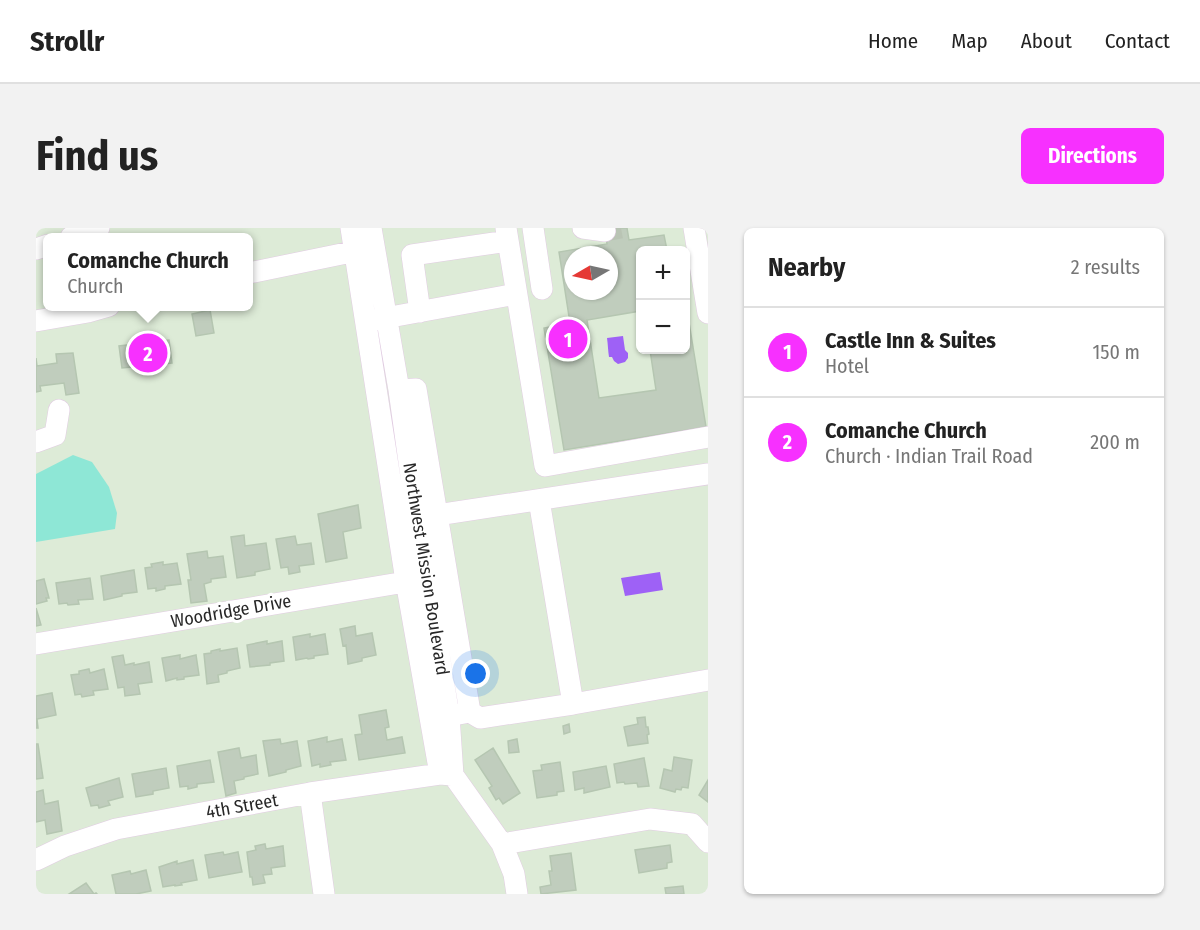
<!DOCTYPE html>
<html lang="en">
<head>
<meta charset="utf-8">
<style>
  body { margin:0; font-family:"Fira Sans Condensed",sans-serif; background:#f2f2f2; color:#222 }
  .controls { position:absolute; right:18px; top:18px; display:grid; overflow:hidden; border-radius:9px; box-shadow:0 2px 4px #0004 }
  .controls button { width:54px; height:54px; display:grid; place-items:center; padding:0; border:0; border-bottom:2px solid #e0e0e0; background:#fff; color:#222; font:30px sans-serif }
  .compass { position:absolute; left:528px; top:18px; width:54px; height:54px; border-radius:50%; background:#fff; box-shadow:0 2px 4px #0004; rotate:261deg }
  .you { position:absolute; left:440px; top:446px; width:21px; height:21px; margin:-15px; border:4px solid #fff; border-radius:50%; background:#1a73e8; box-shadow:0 0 0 9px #1a73e833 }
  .badge { display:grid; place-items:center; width:39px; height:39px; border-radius:50%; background:#f730ff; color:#fff; font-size:20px; font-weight:700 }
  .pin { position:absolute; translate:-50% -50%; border:3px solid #fff; box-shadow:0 2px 6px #0006 }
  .popup { position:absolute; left:7px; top:5px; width:210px; height:78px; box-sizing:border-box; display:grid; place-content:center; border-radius:9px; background:#fff; filter:drop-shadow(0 2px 4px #0005); font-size:20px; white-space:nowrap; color:#767676 }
  .popup b { font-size:22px; color:#222 }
  .popup::after { content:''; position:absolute; left:50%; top:100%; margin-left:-12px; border:12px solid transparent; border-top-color:#fff }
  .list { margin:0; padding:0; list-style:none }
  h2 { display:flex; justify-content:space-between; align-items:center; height:78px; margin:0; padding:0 24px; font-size:26px }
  h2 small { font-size:20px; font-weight:400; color:#767676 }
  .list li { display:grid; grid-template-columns:39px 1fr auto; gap:18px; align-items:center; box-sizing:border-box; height:90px; padding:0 24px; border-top:2px solid #e0e0e0 }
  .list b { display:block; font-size:22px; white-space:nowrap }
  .list p { margin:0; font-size:20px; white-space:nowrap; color:#767676 }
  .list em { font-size:20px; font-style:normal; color:#767676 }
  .map { position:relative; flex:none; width:672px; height:666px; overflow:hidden; border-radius:9px }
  header { display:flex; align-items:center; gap:36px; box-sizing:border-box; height:84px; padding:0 30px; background:#fff; border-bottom:2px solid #e0e0e0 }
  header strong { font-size:28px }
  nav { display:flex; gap:33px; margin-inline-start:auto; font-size:21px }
  .intro { display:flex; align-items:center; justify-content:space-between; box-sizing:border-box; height:144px; padding:0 36px }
  h1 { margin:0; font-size:42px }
  .button { padding:15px 27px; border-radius:9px; background:#f730ff; color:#fff; font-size:21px; font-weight:700 }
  main { display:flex; gap:36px; padding:0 36px }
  aside { flex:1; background:#fff; border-radius:9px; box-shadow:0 2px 4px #0004 }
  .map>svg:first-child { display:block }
  .green { fill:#8ee7d6 }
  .water { fill:#9e61f6 }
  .building { fill:#c0cdbd; stroke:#b5c6b1; stroke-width:1.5; fill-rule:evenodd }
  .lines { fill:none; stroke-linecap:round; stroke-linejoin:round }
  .minor-tunnel { stroke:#b9c4b4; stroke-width:21; stroke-dasharray:21 10; stroke-linecap:butt }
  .minor-casing { stroke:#e1cce2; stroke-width:22 }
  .minor { stroke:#fff; stroke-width:21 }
  .labels { text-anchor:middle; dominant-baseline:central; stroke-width:6; stroke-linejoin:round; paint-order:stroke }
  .street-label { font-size:18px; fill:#272727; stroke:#fff }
</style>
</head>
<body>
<header>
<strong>Strollr</strong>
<nav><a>Home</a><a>Map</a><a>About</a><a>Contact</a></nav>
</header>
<div class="intro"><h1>Find us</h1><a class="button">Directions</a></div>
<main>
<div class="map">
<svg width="672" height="666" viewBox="0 0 672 666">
  <rect width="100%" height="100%" fill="#ddebd7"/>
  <!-- green -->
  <path class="green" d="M37,227L56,234L73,259L81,285L79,301L0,314V246Z"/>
  <!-- water -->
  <path class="water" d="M587,108L589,122L592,125V130L589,134L582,136L578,133L576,129H573C572,123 572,117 571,110Z
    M624,344L627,362L589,368L585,350Z"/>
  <!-- building -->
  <path class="building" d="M569,0H591L593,12L628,7L631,22H604V83L551,92L563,170L620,162L614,122H650V76L670,199L528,222L508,100L534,95L523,24L571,16ZM537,27H573V63H537Z
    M174,82L178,105L160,108L156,86Z
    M133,112L136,135L86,140L83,118Z
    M37,125L43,165L30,167L28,155L4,158L5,163L0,164V130L1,138L21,135L20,126Z
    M322,277L325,300L307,304L311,330L290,334L282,286Z
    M208,307L209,318L230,315L234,341L219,344V347L201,350L195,309Z
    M259,308L261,317L275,315L278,336L263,338L264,344L253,346L252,339L245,340L240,311Z
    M171,323L172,330L187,328L190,349L175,351V354L168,356L171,373L155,375L152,352H155L151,326Z
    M127,334V337L141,335L145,356L129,358V361L120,363V360L112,361L109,340L116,339L115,336Z
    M98,342L101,364L86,366V368L68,372L65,348Z
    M54,350L57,371L42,372L43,376L32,377L31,375L23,376L20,355Z
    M8,351L13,370H10L11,373L0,376V353Z
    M0,380L5,397L0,398Z
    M319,398L320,408L336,405L340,427L326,430V433L312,436L310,417L307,418L304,401Z
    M274,406V409L289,406L292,426L278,428V430L272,431L271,430L260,432L257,409Z
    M231,413V416L246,413L248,433L234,435V437L214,439L211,417Z
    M201,420L204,440L191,443V445L182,447L183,454L171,456L168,426L175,425V423L184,421V423Z
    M87,427L89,437L98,435V437L113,434L116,454L102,456L104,466L89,468L88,459L82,460L76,429Z
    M144,427V431L160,427L163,447L148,449V451L141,452V450L130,453L126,430Z
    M53,441L54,445L68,441L72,461L57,463L58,467L46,469L45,466L39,467L35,447L43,446V443Z
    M16,465L20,487L1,491L2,500H0V468Z
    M350,482L353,499L349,500L351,512L366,509L369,525L323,532L319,507L326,506L323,487Z
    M609,489L610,499H612L613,506L611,507L612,515L592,518L588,499L602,496L601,490Z
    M533,496L534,504L528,506L527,498Z
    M291,509V514L306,511L310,532L294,534L295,537L284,539V536L276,538L272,513Z
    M244,511L245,516L261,513L265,538L250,542V544L233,548L227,513Z
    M481,511L483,524L473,525L472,513Z
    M0,516H2L7,550L0,551Z
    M203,520L205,530L220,527L222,546L208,549V551L198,553L200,565L190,568L182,524Z
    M457,520L484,565L467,576L463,570L460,572L453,560L456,558L439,532Z
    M638,529L656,532L652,560L646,559L645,562L640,561L639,564L624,560L628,541L636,543Z
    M608,530L613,558L602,559L601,555L589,556L588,554L581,555L578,536Z
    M174,532L178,554L161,556V559L152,561V558L144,559L141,538Z
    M524,534L528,563L521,564V567L501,570L497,543L506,542L505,537Z
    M570,538L574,559L548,565V560L539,562L537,544Z
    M130,540L133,560L117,563V566L100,569L96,546Z
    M83,550L87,569L72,573L74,577L63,580L62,577L55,578L50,560Z
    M672,552V574L663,567Z
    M7,562L9,576L22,573L26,603L11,606L9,592L0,594V564Z
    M229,616L230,621L247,618L249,638L235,640L236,646L227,647L229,655L217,657L216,649H214L211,624L220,622L219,618Z
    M634,617L636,634L631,635V640L603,645L599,622Z
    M187,624L188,627L202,624L206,644L173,650L169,627Z
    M535,625L540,662L505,666L504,659L515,657L513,643H516L514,628Z
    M157,632L161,652L145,655L146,657L139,658V657L127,659L123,639L141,633V636Z
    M110,642L115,663L100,666H80L76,647L94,643L95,646Z
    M50,655L58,666L60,665L61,666H33Z
    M647,658L648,666H630L629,660Z"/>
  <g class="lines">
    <!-- minor-tunnel -->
    <path class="minor-tunnel" d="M569,3L585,0"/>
    <defs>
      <path id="minor" d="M315,0L370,353L404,546
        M335,0L363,162L380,284L413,488L417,547L466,616L478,646L481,666
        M470,0L509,238L672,209
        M497,0L506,61
        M547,0L569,3
        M658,0L672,85
        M35,9L63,0
        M0,21L12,17
        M213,45L330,21
        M384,84L376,27L472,13
        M338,92L480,66
        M0,93L52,84L73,78
        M363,162L380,161L434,484
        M0,214L19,207L23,182
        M503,272L537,476
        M401,287L672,246
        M0,416L411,347
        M423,486L434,484L444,490L537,476L672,452
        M274,565L288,666
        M466,616L614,591L656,596L672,614
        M0,632L29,618L80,601L274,565L404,546L416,547"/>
    </defs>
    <!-- minor casing -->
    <use href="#minor" class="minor-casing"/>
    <!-- minor -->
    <use href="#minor" class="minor"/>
  </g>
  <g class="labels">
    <!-- street labels -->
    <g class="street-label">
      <text transform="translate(390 341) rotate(81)">Northwest Mission Boulevard</text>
      <text transform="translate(195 383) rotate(-10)">Woodridge Drive</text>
      <text transform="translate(206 578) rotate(-10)">4th Street</text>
    </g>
  </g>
</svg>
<div class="controls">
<button>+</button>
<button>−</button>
</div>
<svg class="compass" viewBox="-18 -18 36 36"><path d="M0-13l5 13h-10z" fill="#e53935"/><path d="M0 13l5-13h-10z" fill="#767676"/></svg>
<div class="you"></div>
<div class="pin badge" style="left:532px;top:111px">1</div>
<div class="pin badge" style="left:112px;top:125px">2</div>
<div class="popup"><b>Comanche Church</b>Church</div>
</div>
<aside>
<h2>Nearby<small>2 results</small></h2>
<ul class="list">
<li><span class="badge">1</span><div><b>Castle Inn &amp; Suites</b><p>Hotel</p></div><em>150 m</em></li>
<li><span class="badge">2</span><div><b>Comanche Church</b><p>Church · Indian Trail Road</p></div><em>200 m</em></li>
</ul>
</aside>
</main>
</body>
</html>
